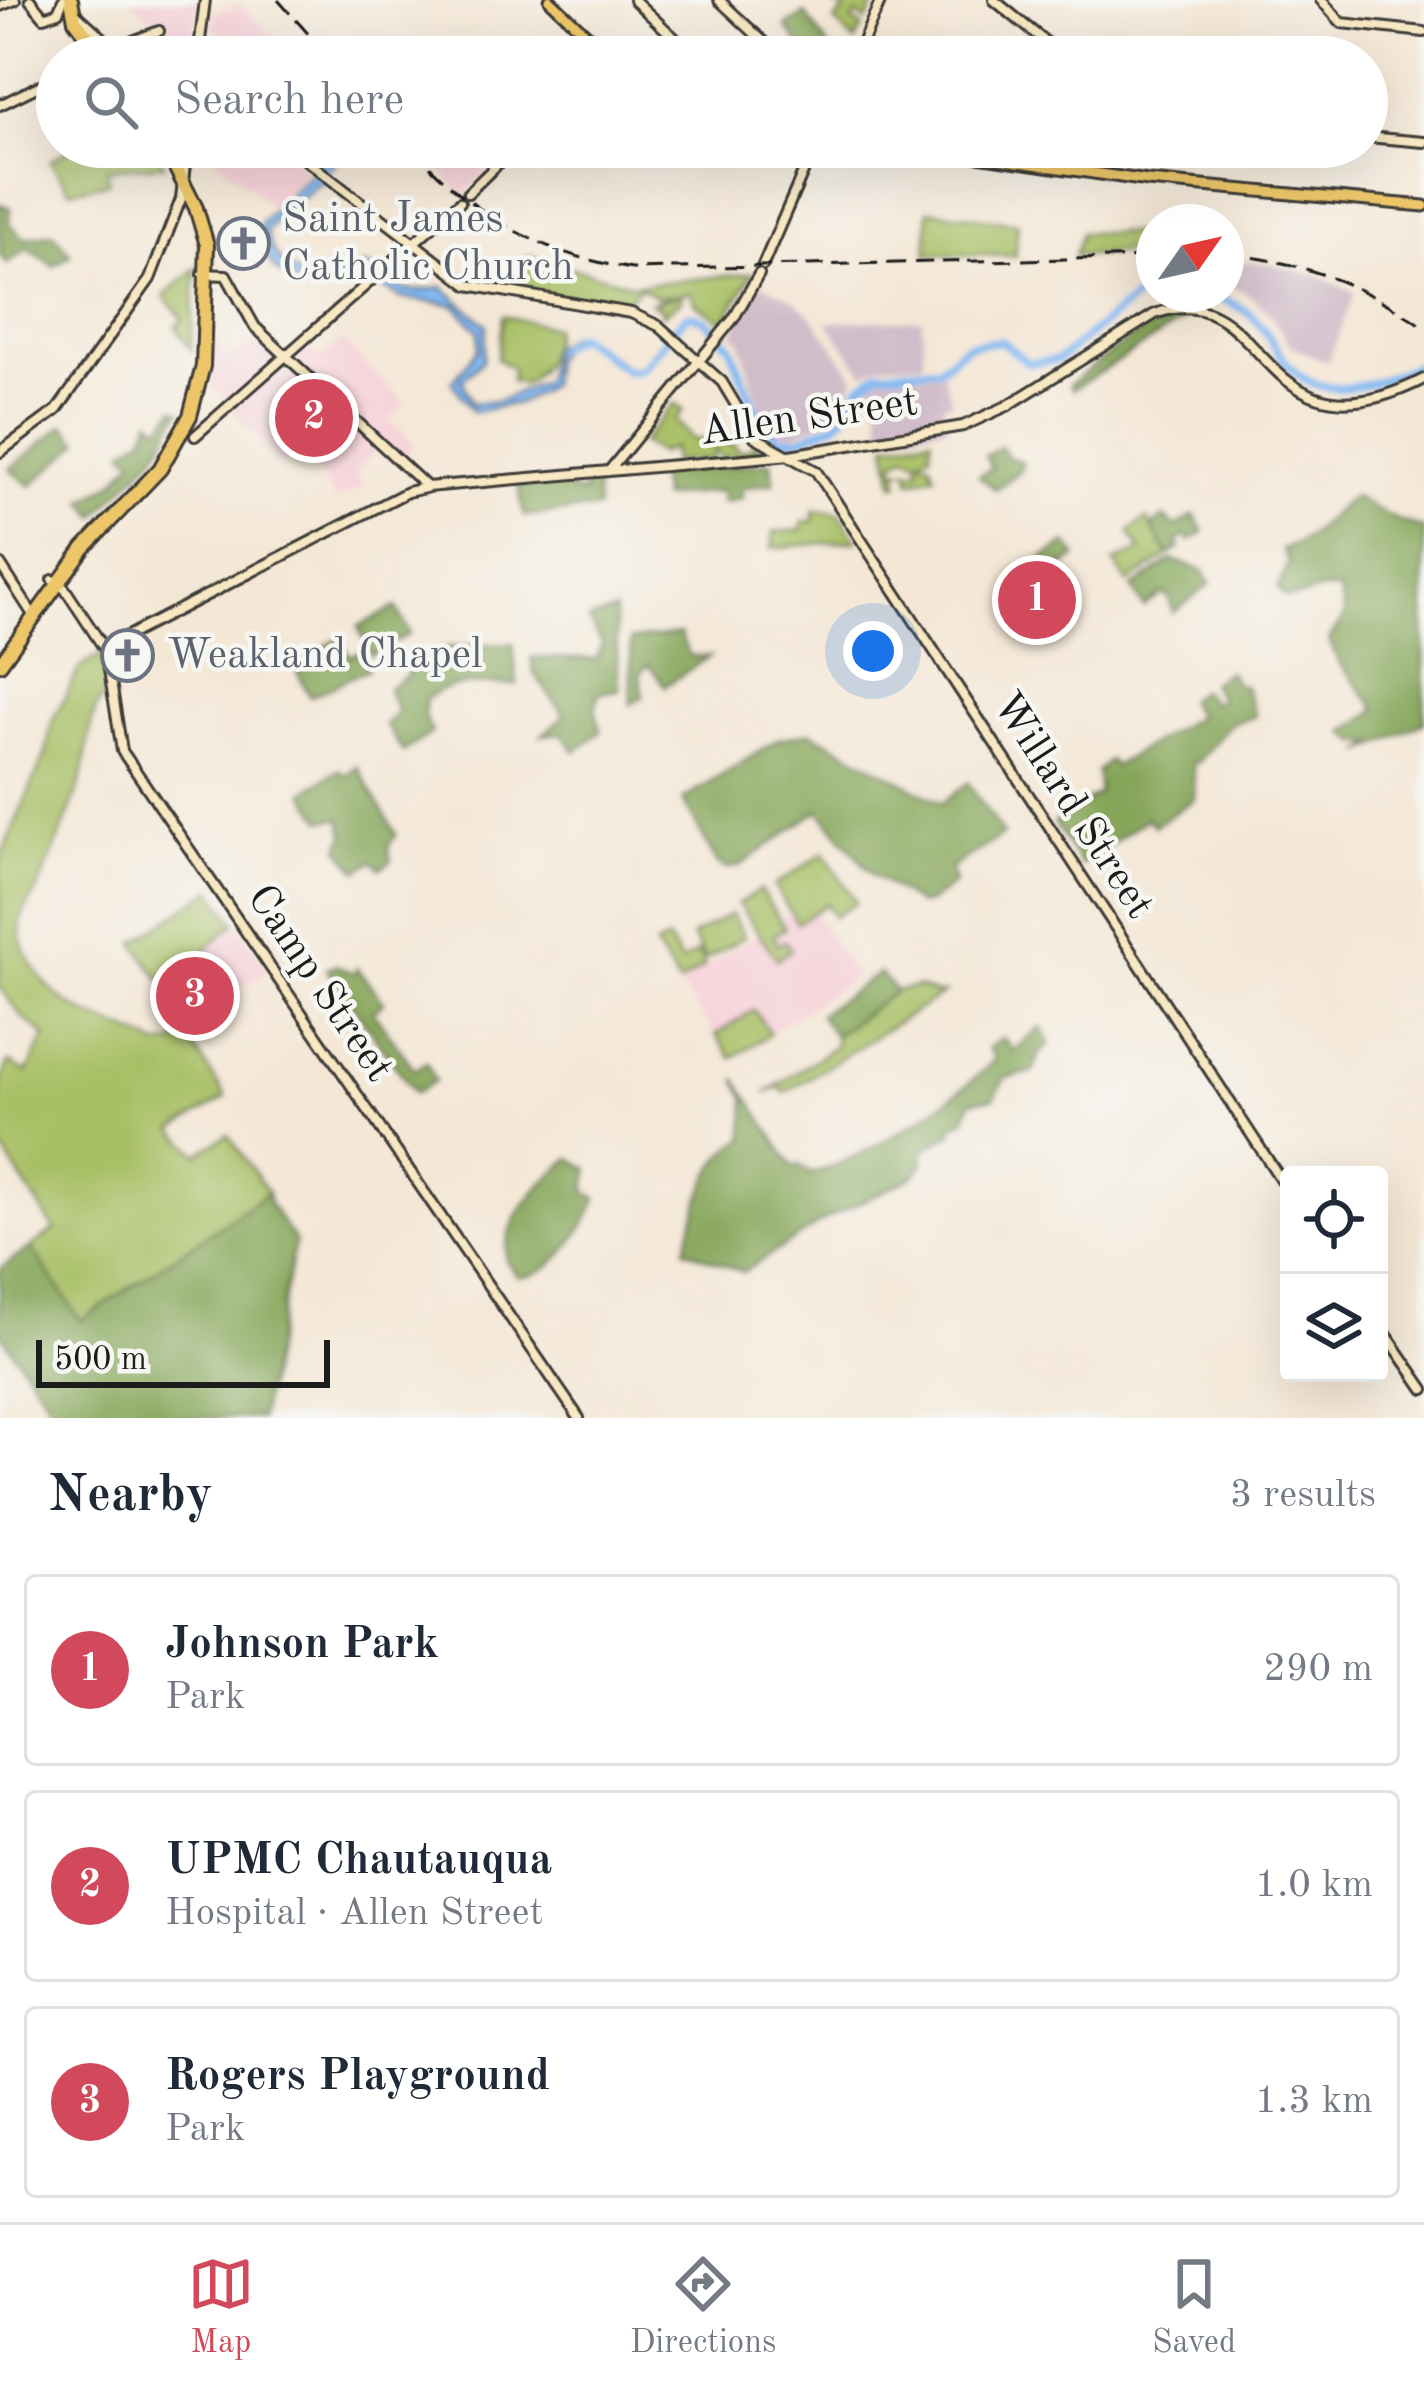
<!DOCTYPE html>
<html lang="en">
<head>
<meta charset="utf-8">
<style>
  body { margin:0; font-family:"Old Standard TT",serif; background:#f6f6f7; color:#1f2937 }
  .controls { position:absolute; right:36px; bottom:36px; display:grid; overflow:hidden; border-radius:12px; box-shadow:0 12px 48px #0002 }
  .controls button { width:108px; height:108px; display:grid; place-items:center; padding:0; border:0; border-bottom:3px solid #e0e1e3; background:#fff; color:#1f2937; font:60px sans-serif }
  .compass { position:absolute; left:1136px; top:204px; width:108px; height:108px; border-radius:50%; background:#fff; box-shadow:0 12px 48px #0002; rotate:56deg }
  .scale { position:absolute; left:36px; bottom:30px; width:294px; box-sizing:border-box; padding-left:12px; border:6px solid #1c1c1c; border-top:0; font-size:33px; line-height:42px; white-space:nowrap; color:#1c1c1c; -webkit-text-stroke:9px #f6f6f2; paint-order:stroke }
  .you { position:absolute; left:873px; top:651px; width:42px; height:42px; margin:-30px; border:9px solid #fff; border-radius:50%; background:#1a73e8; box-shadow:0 0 0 18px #1a73e833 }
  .badge { display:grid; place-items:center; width:78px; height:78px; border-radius:50%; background:#d1495b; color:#fff; font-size:39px; font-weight:700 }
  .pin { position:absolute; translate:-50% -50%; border:6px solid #fff; box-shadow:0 3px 12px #0006 }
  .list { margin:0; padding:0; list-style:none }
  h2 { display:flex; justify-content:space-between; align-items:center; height:156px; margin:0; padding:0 48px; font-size:51px }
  h2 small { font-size:39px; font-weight:400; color:#747a83 }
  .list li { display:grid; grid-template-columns:78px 1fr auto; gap:36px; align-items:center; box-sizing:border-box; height:192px; margin:0 24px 24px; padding:0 24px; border:3px solid #e0e1e3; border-radius:12px }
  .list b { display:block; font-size:45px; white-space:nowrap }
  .list p { margin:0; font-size:39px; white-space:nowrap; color:#747a83 }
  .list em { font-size:39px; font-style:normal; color:#747a83 }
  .icon { flex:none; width:66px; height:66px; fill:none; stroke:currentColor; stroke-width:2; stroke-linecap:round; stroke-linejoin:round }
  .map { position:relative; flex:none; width:1424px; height:1418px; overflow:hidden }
  .search { position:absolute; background:#fff; box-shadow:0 12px 48px #0002; left:36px; right:36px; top:36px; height:132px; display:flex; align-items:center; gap:30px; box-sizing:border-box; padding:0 42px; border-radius:66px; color:#747a83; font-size:45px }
  .sheet { height:804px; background:#fff }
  nav { display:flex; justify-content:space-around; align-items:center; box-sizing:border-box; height:168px; border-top:3px solid #e0e1e3; background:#fff; font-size:33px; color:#747a83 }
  nav a { display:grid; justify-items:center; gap:6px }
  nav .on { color:#d1495b }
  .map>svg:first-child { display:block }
  .built { fill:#f6cfd7 }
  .industrial { fill:#d1bdc9 }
  .green { fill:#a8bf65; stroke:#626e40; stroke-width:3 }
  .forest { fill:#86a65a; stroke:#51613b; stroke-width:3 }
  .water { fill:#83baf3; stroke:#506b88; stroke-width:3 }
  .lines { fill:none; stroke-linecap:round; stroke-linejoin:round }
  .river { stroke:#83baf3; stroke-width:8 }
  .secondary-casing { stroke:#3c3a38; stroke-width:14 }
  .primary-casing { stroke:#3c3a38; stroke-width:15 }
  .highway-casing { stroke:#3c3a38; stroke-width:18 }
  .secondary { stroke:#f7e8c3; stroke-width:8 }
  .primary { stroke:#ecc669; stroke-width:9 }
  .highway { stroke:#ecc669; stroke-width:12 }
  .rail { stroke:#1c1c1c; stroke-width:3; stroke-dasharray:18 9; stroke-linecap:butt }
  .labels { text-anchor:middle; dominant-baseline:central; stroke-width:9; stroke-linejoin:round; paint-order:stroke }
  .worship-label { font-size:42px; fill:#5b616d; stroke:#f6f6f2; text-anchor:start }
  .street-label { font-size:42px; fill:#1c1c1c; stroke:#f6f6f2 }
</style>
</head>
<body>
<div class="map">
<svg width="1424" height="1418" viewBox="0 0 1424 1418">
  <rect width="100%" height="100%" fill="#f6f6f2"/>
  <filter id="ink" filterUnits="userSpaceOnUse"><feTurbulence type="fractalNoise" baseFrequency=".00833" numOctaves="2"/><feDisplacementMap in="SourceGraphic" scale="24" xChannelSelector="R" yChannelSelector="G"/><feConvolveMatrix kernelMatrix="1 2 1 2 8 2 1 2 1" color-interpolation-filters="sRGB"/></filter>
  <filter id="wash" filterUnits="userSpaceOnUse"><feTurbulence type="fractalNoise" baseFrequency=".004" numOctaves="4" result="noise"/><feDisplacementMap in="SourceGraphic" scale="48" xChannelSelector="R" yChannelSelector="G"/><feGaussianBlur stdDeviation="2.7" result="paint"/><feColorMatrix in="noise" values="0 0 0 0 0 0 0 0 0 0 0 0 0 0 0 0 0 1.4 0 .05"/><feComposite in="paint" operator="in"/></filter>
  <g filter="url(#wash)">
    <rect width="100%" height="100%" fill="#f4e7d6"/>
    <!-- built -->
    <path class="built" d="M130,0H197L194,39L181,43Z
      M237,3L297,57H209V48L222,34L213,27L214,14L224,8L229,12Z
      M204,147H281L307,170L272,208Z
      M417,147H511L464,195Z
      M213,334L229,359L261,340L284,362L303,345L318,357L325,356L341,340L406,403L389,420L415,444L401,458L383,442L355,473L365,486L335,500L306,448L279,464L207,379Z
      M212,888L268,970L188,1024L132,943Z
      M807,903L856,977L732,1058L679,984Z"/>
    <!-- industrial -->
    <path class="industrial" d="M1226,258L1272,264L1324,278L1354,293L1328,363L1291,346L1267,310L1245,292L1226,284Z
      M760,283L794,299L815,320L855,377L842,406L826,420L794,435L775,433L762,416L740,341L733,333Z
      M922,319L924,363L882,364L864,373L827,322Z
      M943,373L952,402L943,404L948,426L883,437L878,399L871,383L881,376Z"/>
    <!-- green -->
    <path class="green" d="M826,0H876L867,21L856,15L852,21L863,27L855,42L835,22L845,10Z
      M73,147H153L164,165L107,169L109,183L70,190L50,161Z
      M928,210L1018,223L1015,256L927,254Z
      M1081,233H1154V251L1074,256Z
      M529,256L634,285L753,273L724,322L696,304L691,293L682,294V300L662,315V309L651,303L680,295L657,297L640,287L620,307L521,290Z
      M196,268L191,350L176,327L183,319L164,296Z
      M503,316L553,327C553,350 543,371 524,384L511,381L512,368L497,359Z
      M674,403L683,410L675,420L692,439L735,445L736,449L744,451L756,443L760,447L753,454L721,457L714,449L713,459L672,462L673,448L659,453L641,443Z
      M932,437L930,453L920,459L930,462L935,475L911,481L908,470H919V460L905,455L894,463L896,470H902L897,473L899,483L894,484L887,444Z
      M814,510L839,513L857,540L772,548L774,532L802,530L803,522L814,521Z
      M1147,519L1169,555L1128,583L1114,562L1141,551L1129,532Z
      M102,653L108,692C85,711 90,758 79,787C65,822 53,858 36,891C31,901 21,913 20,924C18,954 49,993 74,1007C101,1024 131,1028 158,1046L174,1043L186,1035L226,1097L174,1130L198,1154L228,1134L268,1193L80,1322L31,1247L55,1230L0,1146V1083L9,1062L27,1073L46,1036L23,1018L0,988V858L46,753L52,722L79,669Z
      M824,853L856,902L834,916L826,904L797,923L774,886Z
      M212,889L235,923C212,939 190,979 159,978L135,943Z
      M760,890L785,928L773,936L778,945L785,941L791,950L777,959L738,904Z
      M731,914L744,937L705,960L692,936Z
      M668,940L681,962L698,952L705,966L679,984L655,946Z
      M918,987L939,995L946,992L785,1093L780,1087L765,1094L836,1045L834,1036L896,991Z
      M754,1010L770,1034L732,1058L716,1035Z"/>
    <!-- forest -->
    <path class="forest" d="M805,13L829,48L816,57H806L800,50L802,47L786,27Z
      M0,204L10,208L9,223L24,238L53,233L71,255L54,266L28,248L7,264L0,256Z
      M1190,315L1177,324L1072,390L1069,385C1112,353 1135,327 1190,315Z
      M174,408L181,410L156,454L96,517L84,501L115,481L133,460L124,450L144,437L151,419L161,427Z
      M64,425L80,442L31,486L10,469Z
      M1001,447L1007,457L1022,462L1020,470L996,490L979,476L991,468L985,456Z
      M771,462L774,483L741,488L742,498L722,503L721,491L662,498L658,473Z
      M595,480L597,509L524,516L518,486L572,481V492H584L585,482Z
      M1353,496L1392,518L1424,529V722L1362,753L1374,743H1359L1345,732L1377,709L1339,663L1329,640L1345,615L1340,591C1318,585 1303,601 1284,597L1278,588L1289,562L1282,550C1317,537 1325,517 1353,496Z
      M1194,515L1204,532L1190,541L1185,536L1177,542L1180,548L1169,555L1151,527L1164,517L1176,527Z
      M1067,543L1077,557L1022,593L1012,578Z
      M1172,560L1204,571L1210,584L1173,613L1169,598L1162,594L1144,607L1132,588Z
      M396,607L410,634L371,655L358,627Z
      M615,611L619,690L599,693L595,710L601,732L575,751L562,733L542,735L565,716L534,674L531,658L597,659L602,643L589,620Z
      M680,634L689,656H710L665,686L649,665L640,673L643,697L631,704V640Z
      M340,638L350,656L360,652L368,669L310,697L293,663Z
      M513,644L517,685C486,685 451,679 426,699L424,716L432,733L403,752L385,725L398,712L387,689L409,674L407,668L449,647Z
      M1228,671L1239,687L1244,684L1255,716L1230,724L1198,762H1193L1195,799L1154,826L1147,818L1081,865L1054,823L1099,793L1097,772L1109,760L1114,766L1197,716L1187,700L1201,690L1212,703L1220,699L1210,683Z
      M811,732L942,803L968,783L1003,835L951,868L954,884L928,903L919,905L872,874L819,810L741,865L726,869L717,863L683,800L779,739Z
      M357,766L396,834L388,847L391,861L381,869L373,861L358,871L340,848L345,834L341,818L322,820L304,792L338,770L346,775Z
      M336,965L353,973L357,968L384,1002L373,1012L415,1070L426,1062L435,1081L415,1093L326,968Z
      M879,973L896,991L834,1036L819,1014Z
      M1041,1027L1050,1043L1038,1056L1033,1072L1005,1078L994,1098L971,1101L966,1118L951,1127L952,1133L923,1151L924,1164L914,1176L826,1219L743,1272L685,1249C697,1212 706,1156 745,1139L746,1099L736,1078L793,1167L799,1165L811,1174C868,1157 955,1101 995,1059L988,1048L1003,1038L1013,1051Z
      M571,1158L589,1169L586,1192L597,1198C585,1228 555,1279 517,1276L506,1261C503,1218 540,1184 571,1158Z
      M268,1193L269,1203L295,1242L260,1418H59L0,1333V1269L31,1247L81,1321Z"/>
    <!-- water -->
    <path class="water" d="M337,147H345L321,182L284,211L267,231C268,253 287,271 307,278L367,266C399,289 404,296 442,287L487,325L483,360L462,380L472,403L499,401L544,381L551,348L571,335L552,359L550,385L519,403L473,412L452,382L479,348V331L455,305L401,298L366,277L295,283L279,273L263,253L261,223Z"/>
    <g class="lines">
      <!-- river -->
      <path class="river" d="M1212,294C1225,301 1243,307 1253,317C1269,332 1277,355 1293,370C1332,406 1383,380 1424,362
        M558,348L577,335L628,371L641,369L685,317L690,315L705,320L730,345L761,424L781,439H798L835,424L843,417L859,387L879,372L939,368L967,345L1001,341L1028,363L1058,360L1154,283"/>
    </g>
  </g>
  <g filter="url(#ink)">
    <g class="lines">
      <defs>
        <path id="secondary" d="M30,0L44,17L58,12L63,0
          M634,0L695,57
          M719,0L780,57
          M994,0L1064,57
          M1321,0L1342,23L1424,32
          M0,6L15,0
          M73,11L114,48L159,31
          M198,57L205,0
          M589,57L598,45
          M856,57L881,0
          M0,105L57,77
          M1367,137L1424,142
          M289,147L468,285L631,313L659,326L722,382L755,437L816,471L1289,1192
          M468,193L515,147
          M763,265L814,147
          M203,274L226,275L255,327L427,487L790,455L963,426L1007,406L1155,314C1271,273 1253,466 1424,379
          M195,436L460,202
          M0,452L57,410L150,279L181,199L187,147
          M609,471L734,318L759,274
          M0,564L35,618
          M53,580L65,589L106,651L122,751L579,1418
          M104,648L407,492L425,488
          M1379,1324L1424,1389"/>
        <path id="primary" d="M550,0L610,57
          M916,147L1148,181L1424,206"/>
        <path id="highway" d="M71,0L75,20L103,57
          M0,664L84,548L160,469L190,416L203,366L207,245L196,208L165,147"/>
      </defs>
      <!-- secondary casing -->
      <use href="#secondary" class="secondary-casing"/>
      <!-- primary casing -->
      <use href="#primary" class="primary-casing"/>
      <!-- highway casing -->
      <use href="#highway" class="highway-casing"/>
      <!-- secondary -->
      <use href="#secondary" class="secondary"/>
      <!-- primary -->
      <use href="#primary" class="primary"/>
      <!-- highway -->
      <use href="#highway" class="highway"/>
      <!-- rail -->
      <path class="rail" d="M278,0L329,57
        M411,147C476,217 537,253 632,269L1154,257
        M1226,255C1299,259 1364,286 1424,327"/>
    </g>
  </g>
  <!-- icons -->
  <defs>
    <symbol id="church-ring" viewBox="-11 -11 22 22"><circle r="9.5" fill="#f6f6f2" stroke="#6b7280" stroke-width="1.5"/><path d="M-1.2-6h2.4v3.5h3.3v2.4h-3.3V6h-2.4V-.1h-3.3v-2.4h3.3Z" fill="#6b7280"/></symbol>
  </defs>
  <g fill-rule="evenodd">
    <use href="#church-ring" x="214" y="214" width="59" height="59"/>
    <use href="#church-ring" x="98" y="626" width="59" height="59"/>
  </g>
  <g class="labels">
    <!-- worship labels -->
    <g class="worship-label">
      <text x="282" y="220">Saint James<tspan x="282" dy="48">Catholic Church</tspan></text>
      <text x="167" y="656">Weakland Chapel</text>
    </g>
    <!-- street labels -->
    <g class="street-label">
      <text transform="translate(809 418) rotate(-8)">Allen Street</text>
      <text transform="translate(1072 806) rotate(57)">Willard Street</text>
      <text transform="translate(319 984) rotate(56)">Camp Street</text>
    </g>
  </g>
</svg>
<div class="controls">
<button><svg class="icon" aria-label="locate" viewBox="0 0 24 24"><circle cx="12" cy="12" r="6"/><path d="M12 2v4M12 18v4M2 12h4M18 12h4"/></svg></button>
<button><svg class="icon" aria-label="layers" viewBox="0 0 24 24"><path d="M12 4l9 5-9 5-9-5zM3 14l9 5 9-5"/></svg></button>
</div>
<svg class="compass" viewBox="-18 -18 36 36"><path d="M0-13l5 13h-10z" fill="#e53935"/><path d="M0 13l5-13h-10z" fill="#747a83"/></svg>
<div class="scale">500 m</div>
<div class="you"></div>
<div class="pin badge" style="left:1037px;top:600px">1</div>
<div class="pin badge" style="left:314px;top:418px">2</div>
<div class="pin badge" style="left:195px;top:996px">3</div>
<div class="search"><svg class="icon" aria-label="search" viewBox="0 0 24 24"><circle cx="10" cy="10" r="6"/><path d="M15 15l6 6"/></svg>Search here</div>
</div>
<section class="sheet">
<h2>Nearby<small>3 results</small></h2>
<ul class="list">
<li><span class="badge">1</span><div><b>Johnson Park</b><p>Park</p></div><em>290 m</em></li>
<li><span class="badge">2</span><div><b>UPMC Chautauqua</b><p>Hospital · Allen Street</p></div><em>1.0 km</em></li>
<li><span class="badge">3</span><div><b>Rogers Playground</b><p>Park</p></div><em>1.3 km</em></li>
</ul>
</section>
<nav>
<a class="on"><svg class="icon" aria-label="map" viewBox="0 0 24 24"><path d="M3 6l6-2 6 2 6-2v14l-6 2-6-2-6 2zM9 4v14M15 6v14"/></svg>Map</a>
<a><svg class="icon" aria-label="directions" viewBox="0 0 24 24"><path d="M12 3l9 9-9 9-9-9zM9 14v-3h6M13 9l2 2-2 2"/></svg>Directions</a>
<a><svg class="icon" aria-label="saved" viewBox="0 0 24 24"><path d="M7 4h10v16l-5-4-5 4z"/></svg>Saved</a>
</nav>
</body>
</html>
